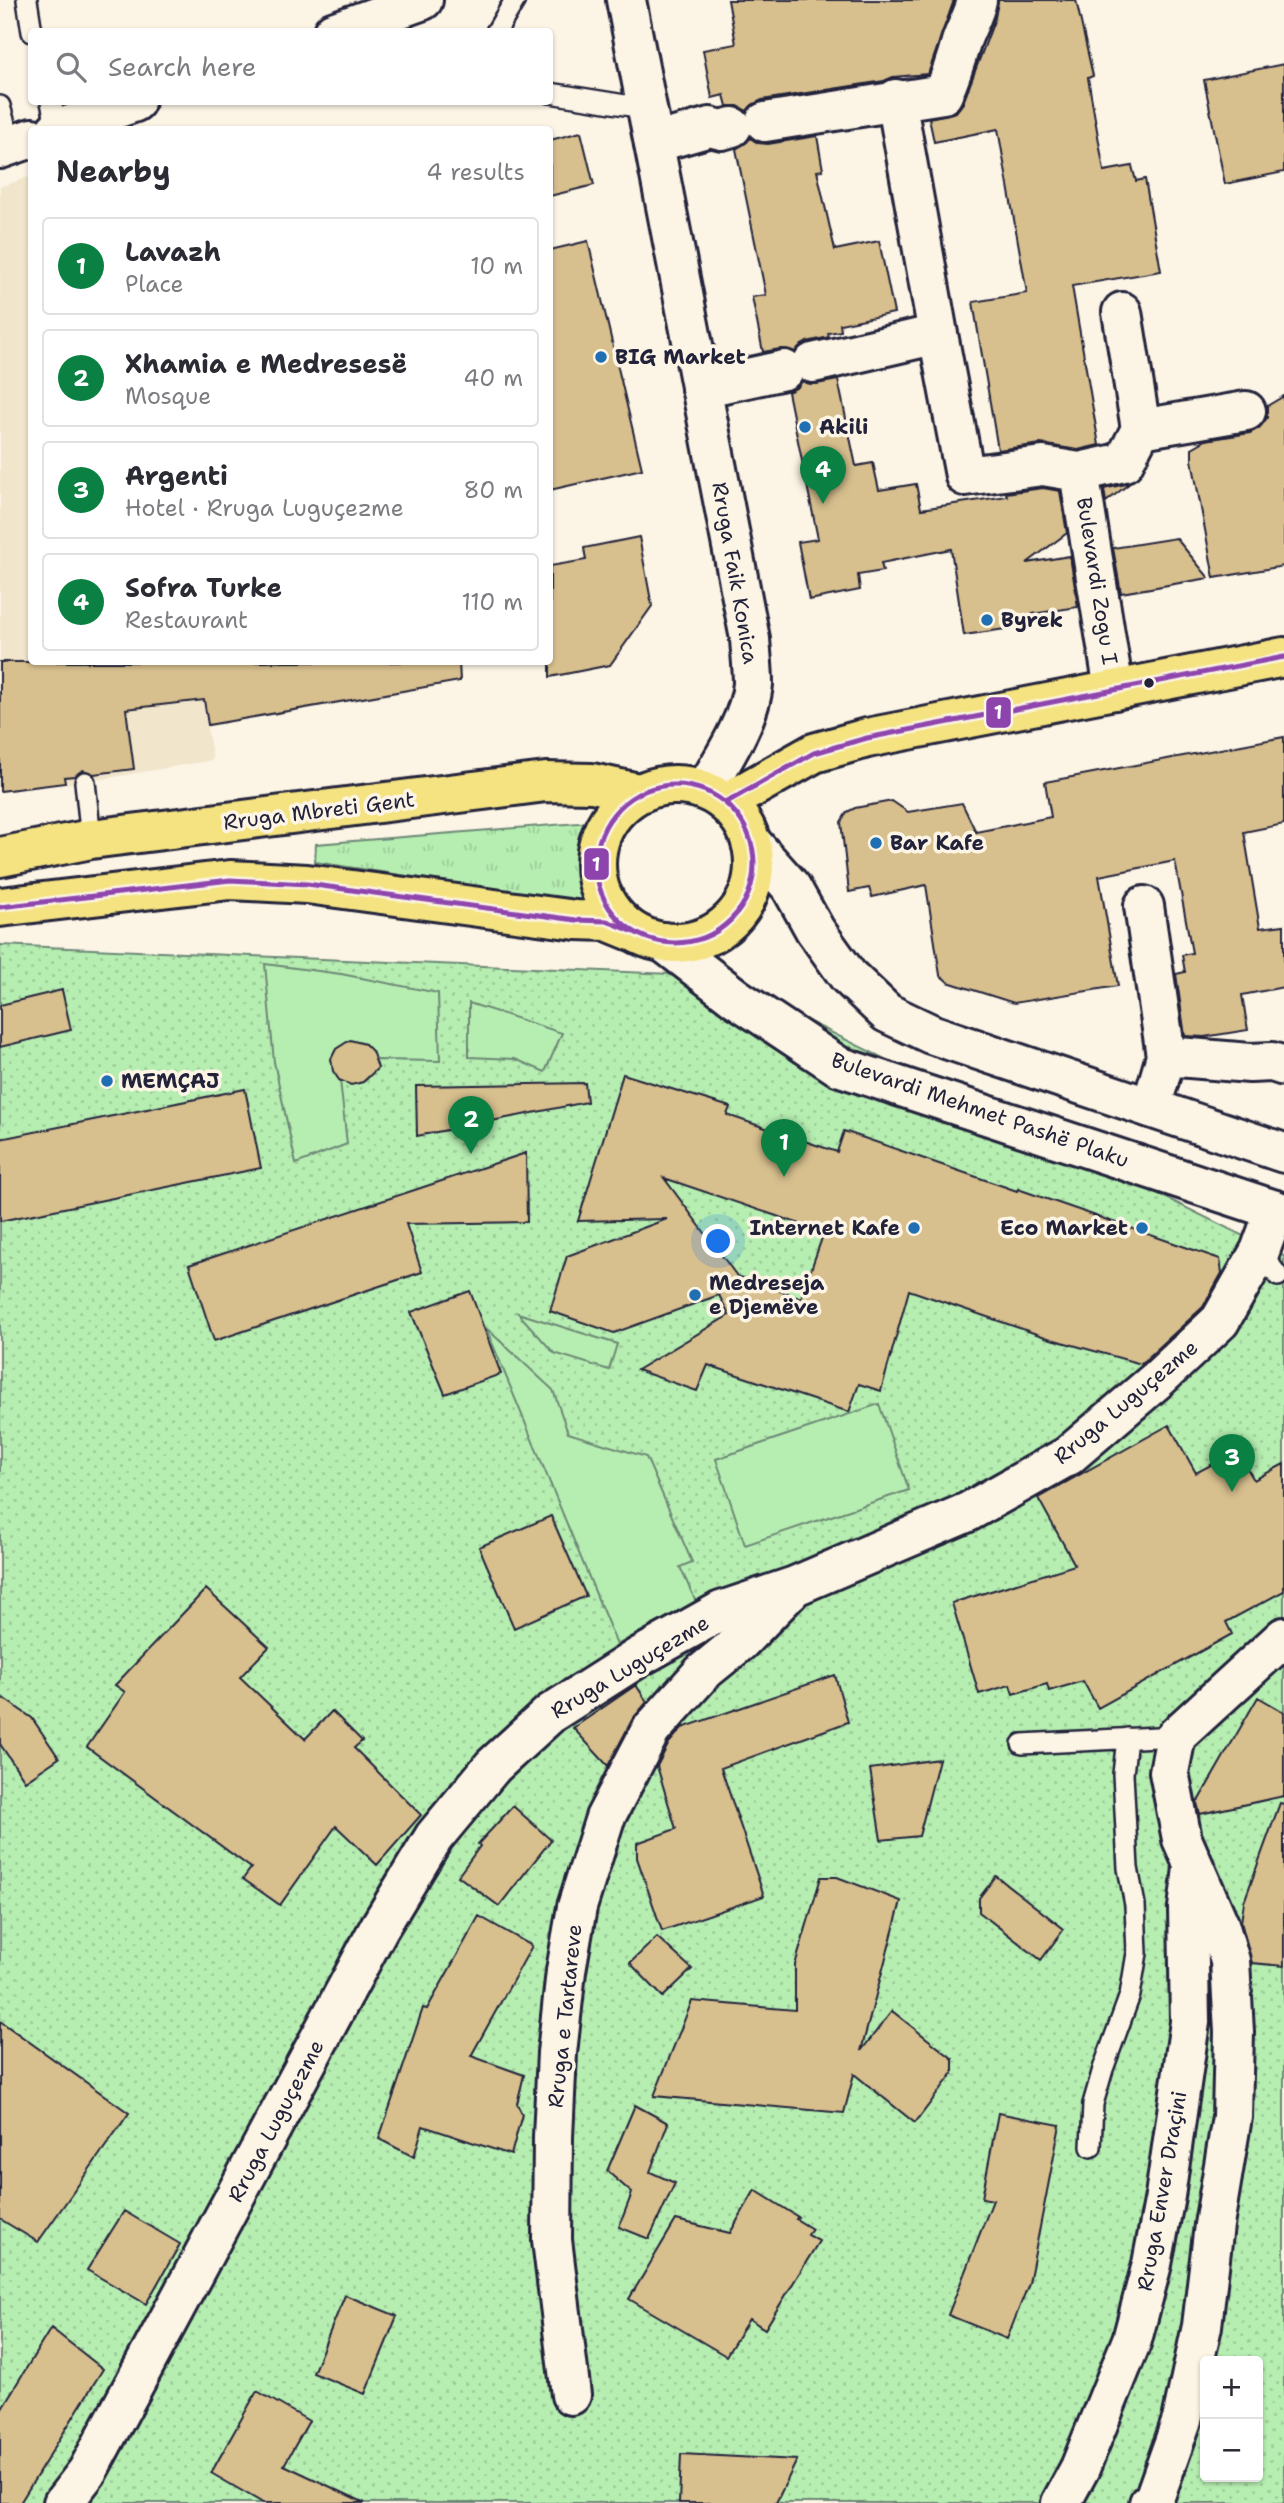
<!DOCTYPE html>
<html lang="en">
<head>
<meta charset="utf-8">
<style>
  body { margin:0; font-family:"Shantell Sans",sans-serif; background:#f2f2f3; color:#2b2b33 }
  .controls { position:absolute; right:21px; bottom:21px; display:grid; overflow:hidden; border-radius:7px; box-shadow:0 2px 5px #0004 }
  .controls button { width:63px; height:63px; display:grid; place-items:center; padding:0; border:0; border-bottom:2px solid #e1e1e2; background:#fff; color:#2b2b33; font:35px sans-serif }
  .you { position:absolute; left:719px; top:1242px; width:24px; height:24px; margin:-18px; border:5px solid #fff; border-radius:50%; background:#1a73e8; box-shadow:0 0 0 10px #1a73e833 }
  .badge { display:grid; place-items:center; width:46px; height:46px; border-radius:50%; background:#0b8043; color:#fff; font-size:23px; font-weight:700 }
  .pin { position:absolute; translate:-50% -58px; filter:drop-shadow(0 2px 4px #0008) }
  .pin::after { content:''; position:absolute; top:37px; width:24px; height:21px; background:inherit; clip-path:polygon(0 0,100% 0,50% 100%) }
  .list { margin:0; padding:0; list-style:none }
  h2 { display:flex; justify-content:space-between; align-items:center; height:91px; margin:0; padding:0 28px; font-size:30px }
  h2 small { font-size:23px; font-weight:400; color:#7c7c81 }
  .list li { display:grid; grid-template-columns:46px 1fr auto; gap:21px; align-items:center; box-sizing:border-box; height:98px; margin:0 14px 14px; padding:0 14px; border:2px solid #e1e1e2; border-radius:7px }
  .list b { display:block; font-size:26px; white-space:nowrap }
  .list p { margin:0; font-size:23px; white-space:nowrap; color:#7c7c81 }
  .list em { font-size:23px; font-style:normal; color:#7c7c81 }
  .icon { flex:none; width:38px; height:38px; fill:none; stroke:currentColor; stroke-width:2; stroke-linecap:round; stroke-linejoin:round }
  .map { position:relative; flex:none; width:1284px; height:2503px; overflow:hidden }
  .search { position:absolute; background:#fff; box-shadow:0 2px 5px #0004; left:28px; top:28px; width:525px; height:77px; display:flex; align-items:center; gap:18px; box-sizing:border-box; padding:0 24px; border-radius:7px; color:#7c7c81; font-size:26px }
  .panel { position:absolute; background:#fff; box-shadow:0 2px 5px #0004; left:28px; top:126px; width:525px; height:539px; border-radius:7px }
  .map>svg:first-child { display:block }
  .built { fill:#f1e5cb }
  .grass { fill:url(#grass-tufts); stroke:#6c8876; stroke-width:2 }
  .park { fill:url(#park-dots); stroke:#6c8876; stroke-width:2; fill-rule:evenodd }
  .garden { fill:#b6eeb1; stroke:#6c8876; stroke-width:2 }
  .building { fill:#d7bf8e; stroke:#22223b; stroke-width:2; fill-rule:evenodd }
  .lines { fill:none; stroke-linecap:round; stroke-linejoin:round }
  .service-casing { stroke:#22223b; stroke-width:24 }
  .minor-casing { stroke:#22223b; stroke-width:44 }
  .secondary-casing { stroke:#22223b; stroke-width:44 }
  .primary-casing { stroke:#22223b; stroke-width:44 }
  .service { stroke:#fcf5e5; stroke-width:19 }
  .minor { stroke:#fcf5e5; stroke-width:38 }
  .secondary { stroke:#fcf5e5; stroke-width:38 }
  .primary { stroke:#f5e382; stroke-width:38 }
  .bus-1-casing { stroke:#fcf5e5; stroke-width:10 }
  .bus-1 { stroke:#8e44ad; stroke-width:5 }
  .poi-dot { fill:#1f6fb2; stroke:#fcf5e5; stroke-width:2.5 }
  .bus-dot { fill:#22223b; stroke:#fcf5e5; stroke-width:2.5 }
  .labels { text-anchor:middle; dominant-baseline:central; stroke-width:7; stroke-linejoin:round; paint-order:stroke }
  .poi-label { font-size:21px; font-weight:bold; fill:#22223b; stroke:#fcf5e5; text-anchor:start }
  .street-label { font-size:21px; fill:#22223b; stroke:#fcf5e5 }
  .line-badge { stroke:#fcf5e5; stroke-width:2.5 }
  .badge-label { font-size:19px; text-anchor:middle; font-weight:bold; fill:#fff }
</style>
</head>
<body>
<div class="map">
<svg width="1284" height="2503" viewBox="0 0 1284 2503">
  <defs>
    <pattern id="grass-tufts" width="24" height="20" patternUnits="userSpaceOnUse" patternTransform="scale(1.75)"><rect width="24" height="20" fill="#b6eeb1"/><path d="M3 7l-1-3M5 7V3M7 7l1-3M15 17l-1-3M17 17v-4M19 17l1-3" fill="none" stroke="#9ccc99"/></pattern>
    <pattern id="park-dots" width="8" height="8" patternUnits="userSpaceOnUse" patternTransform="scale(1.75)"><rect width="8" height="8" fill="#b6eeb1"/><path d="M2 2h.1M6 6h.1" fill="none" stroke="#9ccc99" stroke-width="1.8" stroke-linecap="round"/></pattern>
  </defs>
  <rect width="100%" height="100%" fill="#fcf5e5"/>
  <filter id="ink" filterUnits="userSpaceOnUse"><feTurbulence type="fractalNoise" baseFrequency=".0143" numOctaves="2"/><feDisplacementMap in="SourceGraphic" scale="14" xChannelSelector="R" yChannelSelector="G"/><feConvolveMatrix kernelMatrix="1 2 1 2 8 2 1 2 1" color-interpolation-filters="sRGB"/></filter>
  <g filter="url(#ink)">
    <!-- built -->
    <path class="built" d="M31,176L32,662H195L213,760L85,782L0,790V187Z"/>
    <!-- grass -->
    <path class="grass" d="M591,822C592,833 585,844 584,856C582,872 589,887 585,903L315,862L316,844Z"/>
    <!-- park -->
    <path class="park" d="M0,945L717,976L1284,1256V2503H0ZM1205,2361H1258V2477H1205Z"/>
    <!-- garden -->
    <path class="garden" d="M265,964L341,974L438,993L440,1061L376,1060C371,1082 361,1088 340,1080L347,1144L296,1164L274,1062Z
      M469,1003L562,1033L545,1072L515,1059L469,1057Z
      M518,1313L617,1344L609,1370L554,1353Z
      M486,1328L553,1390L568,1433L646,1457L692,1562L680,1567L696,1602L617,1645Z
      M879,1404L909,1490L745,1545L716,1459Z"/>
    <!-- building -->
    <path class="building" d="M728,0H954L928,74L893,77L884,81L762,100L752,105L747,111L738,106H727L724,95L712,98L703,50L736,44Z
      M998,0H1076L1093,76L1088,78L1104,171L1132,166L1136,181L1145,179L1161,271L1072,286L1099,445L1078,450L1041,444L998,450L973,302L1027,293L998,129L934,142L929,118L956,112L963,103L995,18Z
      M1284,64V172L1225,184L1204,80Z
      M581,132L594,185L550,196V140Z
      M817,136L823,170L817,171L835,250L879,241L894,313L840,324L841,331L828,333L829,337L807,342L799,347L795,352L780,349L763,352L752,297L766,295L736,149L747,142L750,138L758,143L768,144Z
      M588,241L642,469L550,490V250Z
      M838,380L856,466L873,463L879,490L916,484L921,509L1007,496L1006,493L1043,488L1060,491L1067,533L1027,563L1070,556L1078,607L1032,614L1033,625L964,635L951,549L881,563L883,571L858,575L860,590L809,600L798,542L818,539L788,392L798,387L802,381L817,384Z
      M1284,396V566L1214,578L1192,460V448L1206,440L1250,433L1259,428L1267,418V406Z
      M1130,483L1106,502L1104,489Z
      M639,537L652,606L610,665L550,677V566L586,560L584,548Z
      M1176,538L1209,578L1121,593L1113,548Z
      M0,662H459L460,681L208,725L204,700L126,709L134,769L94,774L83,770L75,776L64,777L65,783L0,791Z
      M1284,737V824L1244,832L1260,928L1284,925V987L1242,995L1248,1030L1204,1037L1185,1036L1176,974L1185,972L1182,955L1192,953L1175,861L1099,876L1118,986L1014,1003L948,982L940,975L926,885L872,897L869,888L849,892L841,822L847,812L855,808L892,801L908,812L962,803L976,832L1051,817L1045,782Z
      M62,990L71,1030L0,1047V1005Z
      M350,1040L365,1044L372,1051L378,1068L363,1082L351,1085L339,1080L333,1071L331,1059L336,1049Z
      M623,1074L730,1107L727,1115L837,1152L844,1131L1017,1191L1018,1189L1220,1259L1222,1273L1203,1307L1141,1364L1051,1339L909,1290L881,1391L859,1384L849,1412L708,1365L697,1391L637,1370L729,1315L719,1295L614,1333L550,1311L567,1256L667,1219L578,1221ZM664,1178L824,1232L801,1298L737,1276Z
      M585,1083L587,1102L417,1136L416,1086Z
      M245,1089L261,1168L0,1221V1139Z
      M526,1153L527,1222L406,1224L422,1272L214,1341L189,1265Z
      M470,1291L501,1374L445,1394L411,1312Z
      M1169,1425L1196,1473L1237,1451L1254,1480L1284,1464V1591L1226,1622L1232,1634L1098,1708L1083,1681L1049,1691L1047,1684L1013,1694L1010,1685L979,1694L952,1603L1075,1565L1038,1498Z
      M551,1516L586,1596L514,1628L479,1547Z
      M206,1589L269,1647L240,1677L305,1739L332,1711L362,1741L354,1748L421,1815L377,1865L336,1826L280,1905L243,1879L251,1868L87,1747L125,1692L115,1685Z
      M835,1675L848,1722L721,1768L764,1896L662,1931L637,1858V1843L676,1829L657,1766L669,1743L682,1728Z
      M636,1685L647,1702L632,1720L608,1766L573,1728Z
      M0,1696L32,1718L59,1758L25,1781L0,1744Z
      M1258,1697L1284,1712V1796L1200,1814L1197,1803Z
      M939,1759L919,1836L881,1840L870,1769Z
      M1280,1803L1284,1804V1966L1252,1963L1241,1922L1244,1902Z
      M513,1806L551,1840L499,1906L458,1876L480,1846L478,1844Z
      M996,1876L1064,1929L1041,1960L979,1912V1898Z
      M821,1877H837L901,1901L861,2051L892,2011L953,2059V2073L915,2123L854,2074L844,2113L654,2096L692,2001L795,2010V1965Z
      M479,1916L532,1946L471,2056L524,2075L517,2104L522,2114L511,2155L423,2126L414,2157L379,2139L423,2008L427,2009Z
      M657,1937L692,1969L663,1997L630,1963Z
      M0,2021L129,2113L38,2242L0,2219Z
      M635,2105L668,2123L650,2172L675,2183L649,2239L619,2227L632,2193L607,2171Z
      M998,2113L1060,2125L1029,2283L1007,2339L948,2315L993,2200L982,2198Z
      M755,2190L798,2217L796,2219L812,2229L808,2235L819,2241L765,2329L749,2319L726,2356L629,2299L676,2220L730,2233Z
      M124,2211L180,2244L146,2304L87,2270Z
      M345,2295L397,2316L365,2394L313,2373Z
      M51,2328L103,2369L20,2503H0V2411Z
      M257,2391L309,2421L284,2465L365,2503H263L211,2473Z
      M681,2454L797,2460L776,2503H679Z"/>
    <g class="lines">
      <defs>
        <path id="service" d="M27,0L32,32
          M496,32L515,0
          M550,93L631,106L647,105
          M51,102L57,129
          M0,106L11,145
          M85,782L91,839
          M1260,1251L1278,1276
          M1022,1744L1176,1736
          M1091,2147L1093,2104L1103,2069L1130,1995L1137,1953L1135,1905L1128,1868L1123,1774L1127,1738"/>
        <path id="minor" d="M333,32L423,0
          M765,122L943,94C951,76 956,60 961,42C966,27 974,15 977,0
          M56,130L135,102
          M654,143L710,127L722,130L732,127
          M0,149L32,138
          M938,334L965,476L1043,466L1079,472L1124,462L1141,429L1122,312
          M813,363L938,334L896,99
          M701,388L784,370
          M1141,429L1246,411
          M1079,472L1114,690
          M1144,906L1166,1056L1151,1108
          M1166,1056L1250,1063L1272,1062L1284,1066
          M571,2395L552,2240L553,2137L557,2053L566,1971L577,1907L605,1818L651,1730L703,1672L740,1642L790,1591
          M63,2503L87,2472L379,1928L434,1837L493,1766L551,1713L639,1657L721,1611L795,1586L968,1512L1068,1456L1158,1379L1220,1321L1260,1251L1275,1210
          M1061,2503L1080,2468L1132,2340L1152,2264L1165,2196L1190,2022L1188,1908L1193,1868
          M1149,2503L1154,2499L1182,2420L1202,2326L1214,2225L1232,2117L1234,2032L1230,1961L1219,1924L1182,1839L1169,1772L1176,1736L1284,1637"/>
        <path id="secondary" d="M626,0L750,639C751,654 753,669 753,684C750,719 722,761 705,790
          M751,842L791,887L815,930L848,976L887,1013L931,1034L1284,1153
          M663,942L736,998L838,1066L1284,1213"/>
        <path id="primary" d="M596 864a79 79 0 1 1 158 0a79 79 0 1 1-158 0Z
          M725,803L814,753L867,738L1284,657
          M0,857L91,839L546,782L592,783L639,793
          M0,907L230,880L307,884L576,920L607,921L634,932"/>
      </defs>
      <!-- service casing -->
      <use href="#service" class="service-casing"/>
      <!-- minor casing -->
      <use href="#minor" class="minor-casing"/>
      <!-- secondary casing -->
      <use href="#secondary" class="secondary-casing"/>
      <!-- primary casing -->
      <use href="#primary" class="primary-casing"/>
      <!-- service -->
      <use href="#service" class="service"/>
      <!-- minor -->
      <use href="#minor" class="minor"/>
      <!-- secondary -->
      <use href="#secondary" class="secondary"/>
      <!-- primary -->
      <use href="#primary" class="primary"/>
      <defs>
        <path id="bus-1" d="M596 864a79 79 0 1 1 158 0a79 79 0 1 1-158 0Z
          M725,803L814,753L867,738L1284,657
          M0,907L230,880L307,884L576,920L607,921L634,932"/>
      </defs>
      <!-- bus-1 casing -->
      <use href="#bus-1" class="bus-1-casing"/>
      <!-- bus-1 -->
      <use href="#bus-1" class="bus-1"/>
    </g>
  </g>
  <!-- markers -->
  <g class="poi-dot">
    <circle cx="601" cy="357" r="7"/>
    <circle cx="805" cy="427" r="7"/>
    <circle cx="987" cy="620" r="7"/>
    <circle cx="876" cy="843" r="7"/>
    <circle cx="107" cy="1081" r="7"/>
    <circle cx="914" cy="1228" r="7"/>
    <circle cx="1142" cy="1228" r="7"/>
    <circle cx="695" cy="1295" r="7"/>
  </g>
  <circle class="bus-dot" cx="1149" cy="683" r="6"/>
  <g class="labels">
    <!-- poi labels -->
    <g class="poi-label">
      <text x="615" y="357">BIG Market</text>
      <text x="819" y="427">Akili</text>
      <text x="1001" y="620">Byrek</text>
      <text x="890" y="843">Bar Kafe</text>
      <text x="121" y="1081">MEMÇAJ</text>
      <text x="900" y="1228" text-anchor="end">Internet Kafe</text>
      <text x="1128" y="1228" text-anchor="end">Eco Market</text>
      <text x="709" y="1283">Medreseja<tspan x="709" dy="24">e Djemëve</tspan></text>
    </g>
    <!-- street labels -->
    <g class="street-label">
      <text transform="translate(735 573) rotate(80)">Rruga Faik Konica</text>
      <text transform="translate(1097 581) rotate(81)">Bulevardi Zogu I</text>
      <text transform="translate(319 811) rotate(-7)">Rruga Mbreti Gent</text>
      <text transform="translate(980 1110) rotate(19)">Bulevardi Mehmet Pashë Plaku</text>
      <text transform="translate(1126 1402) rotate(-40)">Rruga Luguçezme</text>
      <text transform="translate(630 1667) rotate(-31)">Rruga Luguçezme</text>
      <text transform="translate(565 2016) rotate(-84)">Rruga e Tartareve</text>
      <text transform="translate(276 2121) rotate(-62)">Rruga Luguçezme</text>
      <text transform="translate(1162 2191) rotate(-80)">Rruga Enver Draçini</text>
    </g>
  </g>
  <g class="line-badge">
    <rect x="985" y="696" width="27" height="33" rx="7" fill="#8e44ad"/>
    <rect x="583" y="847" width="27" height="34" rx="7" fill="#8e44ad"/>
  </g>
  <g class="badge-label">
    <text x="998" y="719">1</text>
    <text x="596" y="871">1</text>
  </g>
</svg>
<div class="controls">
<button>+</button>
<button>−</button>
</div>
<div class="you"></div>
<div class="pin badge" style="left:784px;top:1177px">1</div>
<div class="pin badge" style="left:471px;top:1154px">2</div>
<div class="pin badge" style="left:1232px;top:1492px">3</div>
<div class="pin badge" style="left:823px;top:504px">4</div>
<div class="search"><svg class="icon" aria-label="search" viewBox="0 0 24 24"><circle cx="10" cy="10" r="6"/><path d="M15 15l6 6"/></svg>Search here</div>
<section class="panel">
<h2>Nearby<small>4 results</small></h2>
<ul class="list">
<li><span class="badge">1</span><div><b>Lavazh</b><p>Place</p></div><em>10 m</em></li>
<li><span class="badge">2</span><div><b>Xhamia e Medresesë</b><p>Mosque</p></div><em>40 m</em></li>
<li><span class="badge">3</span><div><b>Argenti</b><p>Hotel · Rruga Luguçezme</p></div><em>80 m</em></li>
<li><span class="badge">4</span><div><b>Sofra Turke</b><p>Restaurant</p></div><em>110 m</em></li>
</ul>
</section>
</div>
</body>
</html>
